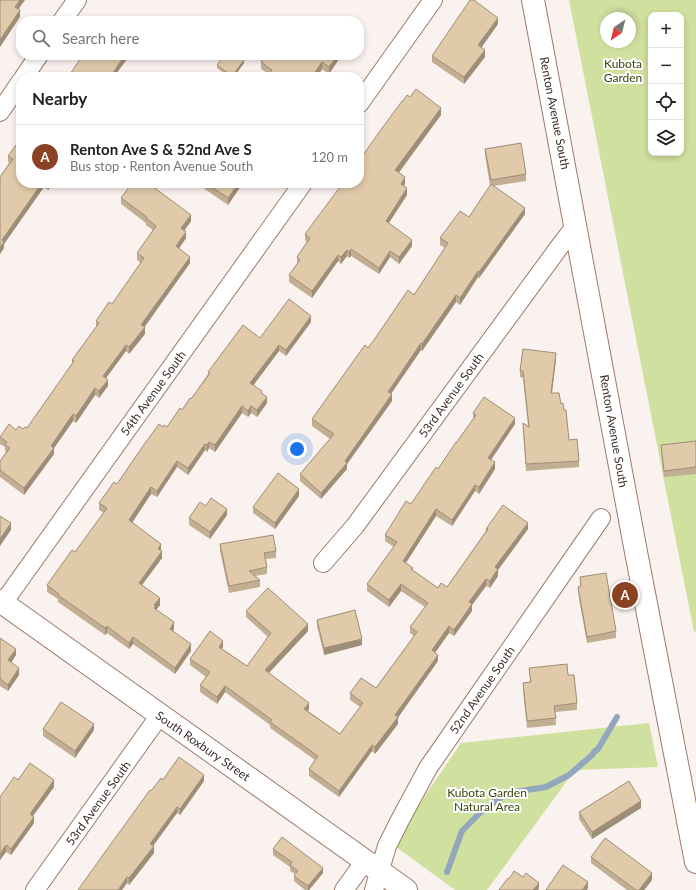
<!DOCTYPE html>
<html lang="en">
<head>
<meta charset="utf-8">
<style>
  body { margin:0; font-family:Lato,sans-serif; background:#f6f6f6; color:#222 }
  .controls { position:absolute; right:12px; top:12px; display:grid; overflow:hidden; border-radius:8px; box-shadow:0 2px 6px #0003 }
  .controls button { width:36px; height:36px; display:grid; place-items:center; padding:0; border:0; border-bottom:1px solid #e0e0e0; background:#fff; color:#222; font:20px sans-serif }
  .compass { position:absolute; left:600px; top:12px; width:36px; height:36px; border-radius:50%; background:#fff; box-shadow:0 2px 6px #0003; rotate:215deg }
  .you { position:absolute; left:297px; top:449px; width:14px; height:14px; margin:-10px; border:3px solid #fff; border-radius:50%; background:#1a73e8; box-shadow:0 0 0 6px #1a73e833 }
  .badge { display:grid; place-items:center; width:26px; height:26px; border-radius:50%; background:#8a4223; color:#fff; font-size:13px; font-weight:700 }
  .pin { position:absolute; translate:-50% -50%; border:2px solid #fff; box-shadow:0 1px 4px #0006 }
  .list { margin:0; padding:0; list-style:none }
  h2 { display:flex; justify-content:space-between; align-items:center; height:52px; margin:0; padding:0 16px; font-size:17px }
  h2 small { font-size:13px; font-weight:400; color:#767676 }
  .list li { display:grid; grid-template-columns:26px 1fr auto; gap:12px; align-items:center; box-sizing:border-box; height:64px; padding:0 16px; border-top:1px solid #e0e0e0 }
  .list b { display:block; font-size:15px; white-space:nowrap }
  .list p { margin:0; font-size:13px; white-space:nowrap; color:#767676 }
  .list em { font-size:13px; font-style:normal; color:#767676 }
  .icon { flex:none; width:22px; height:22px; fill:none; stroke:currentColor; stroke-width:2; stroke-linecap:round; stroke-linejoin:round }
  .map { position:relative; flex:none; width:696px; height:890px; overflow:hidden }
  .search { position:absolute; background:#fff; box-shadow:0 2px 6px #0003; left:16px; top:16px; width:348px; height:44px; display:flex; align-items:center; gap:10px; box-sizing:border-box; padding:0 14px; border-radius:16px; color:#767676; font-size:15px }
  .panel { position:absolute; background:#fff; box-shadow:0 2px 6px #0003; left:16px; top:72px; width:348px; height:116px; border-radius:16px }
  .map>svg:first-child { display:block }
  .green { fill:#d0e09f; fill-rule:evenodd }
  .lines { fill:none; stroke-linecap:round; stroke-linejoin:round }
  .stream { stroke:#92a7be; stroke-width:6 }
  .minor-casing { stroke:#9d7a6b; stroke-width:20 }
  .tertiary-casing { stroke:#9d7a6b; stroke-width:24 }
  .secondary-casing { stroke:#9d7a6b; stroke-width:24 }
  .minor { stroke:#fff; stroke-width:18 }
  .tertiary { stroke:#fff; stroke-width:22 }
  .secondary { stroke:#fff; stroke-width:22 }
  .wall { fill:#c2ae92 }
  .shaded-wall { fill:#9e8d77 }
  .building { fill:#e1caaa; stroke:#9e8d77 }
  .labels { text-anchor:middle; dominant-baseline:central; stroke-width:4; stroke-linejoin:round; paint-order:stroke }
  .park-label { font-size:12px; fill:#3b450b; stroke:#fff }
  .street-label { font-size:12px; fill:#3c2d27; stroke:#fff }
</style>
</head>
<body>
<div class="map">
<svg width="696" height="890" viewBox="0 0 696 890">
  <rect width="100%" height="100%" fill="#faf2ef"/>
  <!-- green -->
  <path class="green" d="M569,0H696V631L694,632ZM651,15H681V153H651ZM606,18H630V42H606Z
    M649,723L658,767L575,770L487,890H455L392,844L461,743Z"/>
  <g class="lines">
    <!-- stream -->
    <path class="stream" d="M447,872L462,831L485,808L508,793L546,787L569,775L592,755L594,752L598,749L617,717"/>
    <defs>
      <path id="minor" d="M62,21L77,0
        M24,77L39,55
        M359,104L433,0
        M0,112L21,81
        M323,563L355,526L560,246L576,225
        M3,603L303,183
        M35,890L160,715
        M344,890L365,861
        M374,890L387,846L400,820L428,768L601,518"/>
      <path id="tertiary" d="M0,601L406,890"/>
      <path id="secondary" d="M533,0L636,552L696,862"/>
    </defs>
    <!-- minor casing -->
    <use href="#minor" class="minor-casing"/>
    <!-- tertiary casing -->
    <use href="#tertiary" class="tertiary-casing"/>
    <!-- secondary casing -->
    <use href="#secondary" class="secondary-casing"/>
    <!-- minor -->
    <use href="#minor" class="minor"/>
    <!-- tertiary -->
    <use href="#tertiary" class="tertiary"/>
    <!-- secondary -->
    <use href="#secondary" class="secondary"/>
  </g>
  <!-- wall -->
  <path class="wall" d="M498,24L481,48L485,57L464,84L432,62V56Z
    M341,55V56L329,74L322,69L317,77H267L269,74L261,69V62Z
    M244,63L234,77H229L217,68V65Z
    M410,97L441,115L399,173L405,184L404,186L407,195L389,223L412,246L399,264L390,257L379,274L351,256L349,258L347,256L341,264L338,261L312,298L289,282V275L297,264V257L307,242L305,240V234L344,183L403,101Z
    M19,141L21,183H53L48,190L44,187L4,244V248L0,254V177L9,163L8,162V156Z
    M485,149L526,174V181L494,186L525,214L479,278L478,277L460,305L456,302L422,351L421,350L391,394L392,401L347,464V469L321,499L300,481V474L330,439L312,426V419L368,348L414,295L445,248L440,245V238L469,217L490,186L485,155Z
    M196,183H243L228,205Z
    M121,198L191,221L185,230L186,238L179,248L190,263L144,327L145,334L129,354L126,351L106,378L108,386L99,398L95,395L76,423L73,421L54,448V454L24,495L0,477V461L6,452L5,451V447L0,444V437L16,430L23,429L27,428L72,364V360L96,327V321L112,304L141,263L137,260V253L153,230L146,225V223L121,204Z
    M311,322L286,356L279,351L253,385L262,393L267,403L257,417L251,413L248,417L242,413L215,452L209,448L207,452L205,450L188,475L177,467L157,497L151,494L132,523L161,551L162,558L142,585L160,605L156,609L174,629L173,631L191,651L175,674L133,644L129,649L107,633L105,635L58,602V599L47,592V585L75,552L104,513L99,510V503L117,484L143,446L163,427H167L182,410L191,399L208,374V372L260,338Z
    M556,359L552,393L561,404L564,410L569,440L579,461V467L526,471L523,429V423L528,426L523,378L520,377V371Z
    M473,413L515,424L491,460L495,469L479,494L475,491L452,526L436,516L406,563L413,570L438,588L447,587L486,531V529H528L498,570V576L490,588L486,586L472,605V611L454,636L449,633L435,653L438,661L398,717V724L375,754L372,751L339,797L309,776V769L315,760L270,728V725L225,692L217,704L200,692V685L206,677L190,665V659L223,647L222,649L247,666L266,641V639L268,637L246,617V611L308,631L269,673L309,709L308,711L340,734L360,707L350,700V693L376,688L414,636L410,633V627L425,607L401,591L389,607L367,591V584L394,547L385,541V535L411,504L438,469L473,419Z
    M696,441V474L664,477L661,452V445Z
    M299,496L275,529L253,513V507Z
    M206,506L227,515L210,539L189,525V518Z
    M220,544L276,551V558L266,559L267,567V574L255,576L260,580V587L229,593L220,551Z
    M580,577L616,631V638L587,643L579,599L578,587H580Z
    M317,620L362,645L324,655L317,626Z
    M0,638L16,655L11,663L19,675L8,691L0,686Z
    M529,668L568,675L577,703V710L555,712L556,725L527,728L523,690V683L530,682Z
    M43,729L94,730L75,758L43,736Z
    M18,780L54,787L33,816L34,823L11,855L6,852L0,860V797Z
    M163,780L204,781L180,815L177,813L153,846L154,853L129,885L127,883L122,890L151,791Z
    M641,808L592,839L579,819V812Z
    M273,849L323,873L309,890H305L294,881V876L295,874L290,871V867L273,855Z
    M591,857L652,880L644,890H627L591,863Z"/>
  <!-- shaded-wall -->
  <path class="shaded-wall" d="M20,0H25L15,14V7Z
    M20,10V17L0,47V40Z
    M498,18V24L478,52V45Z
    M485,50V57L464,84V77Z
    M125,55H130L114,77H110Z
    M338,55H341V56L329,74V67Z
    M244,60V63L234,77H232V76Z
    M322,62V69L317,77H312Z
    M441,108V115L395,177V170Z
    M405,177V184L401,190V184Z
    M42,183H44V187L4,244V248L0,254V248L2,240Z
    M48,183H53L48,190Z
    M239,183H243L228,205V198Z
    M407,188V195L386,227V221Z
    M525,208V214L479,278V272Z
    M191,215V221L181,235V228Z
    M186,232V238L176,253V246Z
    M412,240V246L399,264V257Z
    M351,249V256L349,258V252Z
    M347,250V256L341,264V257Z
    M390,251V257L379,274V268Z
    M338,255V261L312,298V291Z
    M190,257V263L141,332V325Z
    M478,271V277L460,305V298Z
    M456,295V302L422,351V344Z
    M311,316V322L286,356V350Z
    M145,327V334L129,354V347Z
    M421,343V350L388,398V392Z
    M126,345V351L103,382V376Z
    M279,345V351L250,390V383Z
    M556,353V359L551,400V393Z
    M108,380V386L99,398V391Z
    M95,388V395L76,423V416Z
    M392,394V401L347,464V469L321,499V493L345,461Z
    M267,397V403L257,417V410Z
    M242,406V413L215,452V445Z
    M251,406V413L248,417V411Z
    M73,414V421L54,448V454L24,495V488L51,446Z
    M515,418V424L488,464V458Z
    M209,442V448L207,452V445Z
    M205,444V450L188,475V468Z
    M177,461V467L157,497V491Z
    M495,462V469L479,494V487Z
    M475,485V491L452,526V520Z
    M151,487V494L129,527V520Z
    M299,489V496L275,529V523Z
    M227,509V515L210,539V532Z
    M436,509V516L403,567V561Z
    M11,523V530L0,546V539Z
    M528,523V529L498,570V576L490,588V581L495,567Z
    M161,544V551L158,549Z
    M162,551V558L139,589V583Z
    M486,579V586L472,605V611L454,636V630L469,602Z
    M401,584V591L389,607V600Z
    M160,598V605L156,610L154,615V605Z
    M174,622V629L170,636V629Z
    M308,624V631L265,677V670Z
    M107,626V633L105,635V628Z
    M449,626V633L432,657V650Z
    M133,637V644L129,649V643Z
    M362,639V645L324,655V648Z
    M223,641V647L219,653V647Z
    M191,644V651L175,674V668Z
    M16,649V655L8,667V660Z
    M438,655V661L397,719L398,717V724L375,754V747L395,715Z
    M19,668V675L8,691V685Z
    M225,686V692L217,704V697Z
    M309,703V709L304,715V709Z
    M94,724V730L75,758V751Z
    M372,745V751L339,797V791Z
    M204,775V781L180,815V809Z
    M54,780V787L30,820V814Z
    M641,801V808L592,839V832Z
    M177,807V813L150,850V844Z
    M34,817V823L11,855V849Z
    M6,845V852L0,860V854Z
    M154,846V853L129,885V878Z
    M323,868V873L309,890H308V886Z
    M652,873V880L644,890H639Z
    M127,877V883L122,890H118Z
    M588,882V888L587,890H582Z
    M539,883V889L538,890H533Z"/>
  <!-- building -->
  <path class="building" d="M0,0H20L15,7L20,10L0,40Z
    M470,0H474L498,18L478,45L485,50L464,77L432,56Z
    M111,18L115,21H108Z
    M83,55H125L110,77H68Z
    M224,55H238L244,60L232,76L217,65Z
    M266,55H338L329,67L322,62L312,77H267L272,70L261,62Z
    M416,89L441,108L395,170L405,177L401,184L407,188L386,221L412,240L399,257L390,251L379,268L351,249L349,252L347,250L341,257L338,255L312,291L289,275L300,260L297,257L310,238L305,234L343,183H359V161L375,138L402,101H403L407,95L410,97Z
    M19,141L21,142V141V183H42L2,240L4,242L0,248V177L13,159L8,156Z
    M521,143L526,174L491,180L485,149Z
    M132,183H148L191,215L181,228L186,232L176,246L190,257L141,325L145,327L129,347L126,345L103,376L108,380L99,391L95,388L76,416L73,414L51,446L54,448L24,488L0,470V461L10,448L5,445L7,442L0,437L9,424L16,430L19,426L23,429L25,427L27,428L74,361L72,360L99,323L96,321L102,312L109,302L112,304L144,258L137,253L156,226L146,218L147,217L121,198Z
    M206,183H239L228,198Z
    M491,184L525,208L479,272L478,271L460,298L456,295L422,344L421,343L388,392L392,394L345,461L347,463L321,493L300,474L334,434L312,419L365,345L368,348L376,337L408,290L414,295L448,243L440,238L460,211L469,217Z
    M289,299L311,316L286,350L279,345L250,383L262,391L261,393L267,397L257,410L251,406L248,411L242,406L215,445L209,442L207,445L205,444L188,468L177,461L157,491L151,487L129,520L161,544L158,549L162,551L139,583L160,598L154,605L156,606L154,608L174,622L170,629L191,644L175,668L133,637L129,643L107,626L105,628L58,595L59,594L47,585L72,550L75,552L107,508L99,503L114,482L117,484L143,446L159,424L163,427L164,425L167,427L180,408L182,410L190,398L191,399L210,373L208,372L243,325L260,338Z
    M523,349L556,353L551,393H559L561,404L563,403L564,410H566L569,440L577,439L579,461L526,464L523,423L529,427L523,371H520Z
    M484,397L515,418L488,458L495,462L479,487L475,485L452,520L436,509L403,561L413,568L411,569L438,588L441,583L447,587L488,529H486L503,505L528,523L495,567L498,569L490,581L486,579L469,602L472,604L454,630L449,626L432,650L438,655L395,715L398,717L375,747L372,745L339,791L309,769L318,756L270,722L272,720L225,686L217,697L200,685L210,672L190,659L210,631L223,641L219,647L247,666L266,640V639L271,633L246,611L268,588L308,624L265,670L309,703L304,709L340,734L363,703L350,693L361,678L376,688L417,632L410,627L428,603L401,584L389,600L367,584L397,542L385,535L406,501L411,504L436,467L438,469L456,442V443L476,415L473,413Z
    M696,441V467L664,471L661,445Z
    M278,473L299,489L275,523L253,507Z
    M211,498L227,509L210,532L189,518L200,502L206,506Z
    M0,516L11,523L0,539Z
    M273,535L276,551L264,553L267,567L249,571L260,580L229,586L220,544Z
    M606,573L616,631L587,637L579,593L578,587L581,586L580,577Z
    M355,610L362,639L324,648L317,620Z
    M0,638L16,649L8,660L19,668L8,685L0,679Z
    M567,664L568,675H574L577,703L554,706L556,718L527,721L523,683L531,682L529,668Z
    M61,702L94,724L75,751L43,729Z
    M179,757L204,775L180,809L177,807L150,844L154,846L129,878L127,877L118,890H78L108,848L150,790L151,791L161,778L163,780Z
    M30,763L54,780L30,814L34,817L11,849L6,845L0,854V797L14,777L18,780Z
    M629,781L641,801L592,832L579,812Z
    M282,837L323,868L308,886L294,876L298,871L290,865L292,862L273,849Z
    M605,838L652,873L639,890H636L591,857Z
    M563,865L588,882L582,890H546Z
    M514,871L523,877L526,873L539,883L533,890H499L508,878L509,879Z"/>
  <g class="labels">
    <!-- park labels -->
    <g class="park-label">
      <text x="623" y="63">Kubota<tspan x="623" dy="14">Garden</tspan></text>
      <text x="487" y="792">Kubota Garden<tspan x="487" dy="14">Natural Area</tspan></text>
    </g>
    <!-- street labels -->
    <g class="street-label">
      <text transform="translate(555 113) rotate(79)">Renton Avenue South</text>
      <text transform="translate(153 393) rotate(-54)">54th Avenue South</text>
      <text transform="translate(451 395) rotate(-54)">53rd Avenue South</text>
      <text transform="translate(614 431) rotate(80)">Renton Avenue South</text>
      <text transform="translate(482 690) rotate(-55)">52nd Avenue South</text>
      <text transform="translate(203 746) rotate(35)">South Roxbury Street</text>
      <text transform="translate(98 803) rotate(-54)">53rd Avenue South</text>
    </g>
  </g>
</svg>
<div class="controls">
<button>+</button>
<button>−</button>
<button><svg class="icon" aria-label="locate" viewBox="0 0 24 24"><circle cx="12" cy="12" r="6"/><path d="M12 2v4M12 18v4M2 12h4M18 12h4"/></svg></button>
<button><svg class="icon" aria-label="layers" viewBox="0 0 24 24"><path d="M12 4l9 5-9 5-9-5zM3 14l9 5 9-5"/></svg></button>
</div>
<svg class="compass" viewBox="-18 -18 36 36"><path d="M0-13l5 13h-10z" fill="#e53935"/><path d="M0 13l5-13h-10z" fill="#767676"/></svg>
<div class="you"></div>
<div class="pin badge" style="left:625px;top:595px">A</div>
<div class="search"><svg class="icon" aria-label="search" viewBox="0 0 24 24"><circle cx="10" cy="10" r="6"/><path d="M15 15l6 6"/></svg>Search here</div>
<section class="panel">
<h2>Nearby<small></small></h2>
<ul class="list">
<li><span class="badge">A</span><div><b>Renton Ave S &amp; 52nd Ave S</b><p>Bus stop · Renton Avenue South</p></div><em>120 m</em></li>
</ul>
</section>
</div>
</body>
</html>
